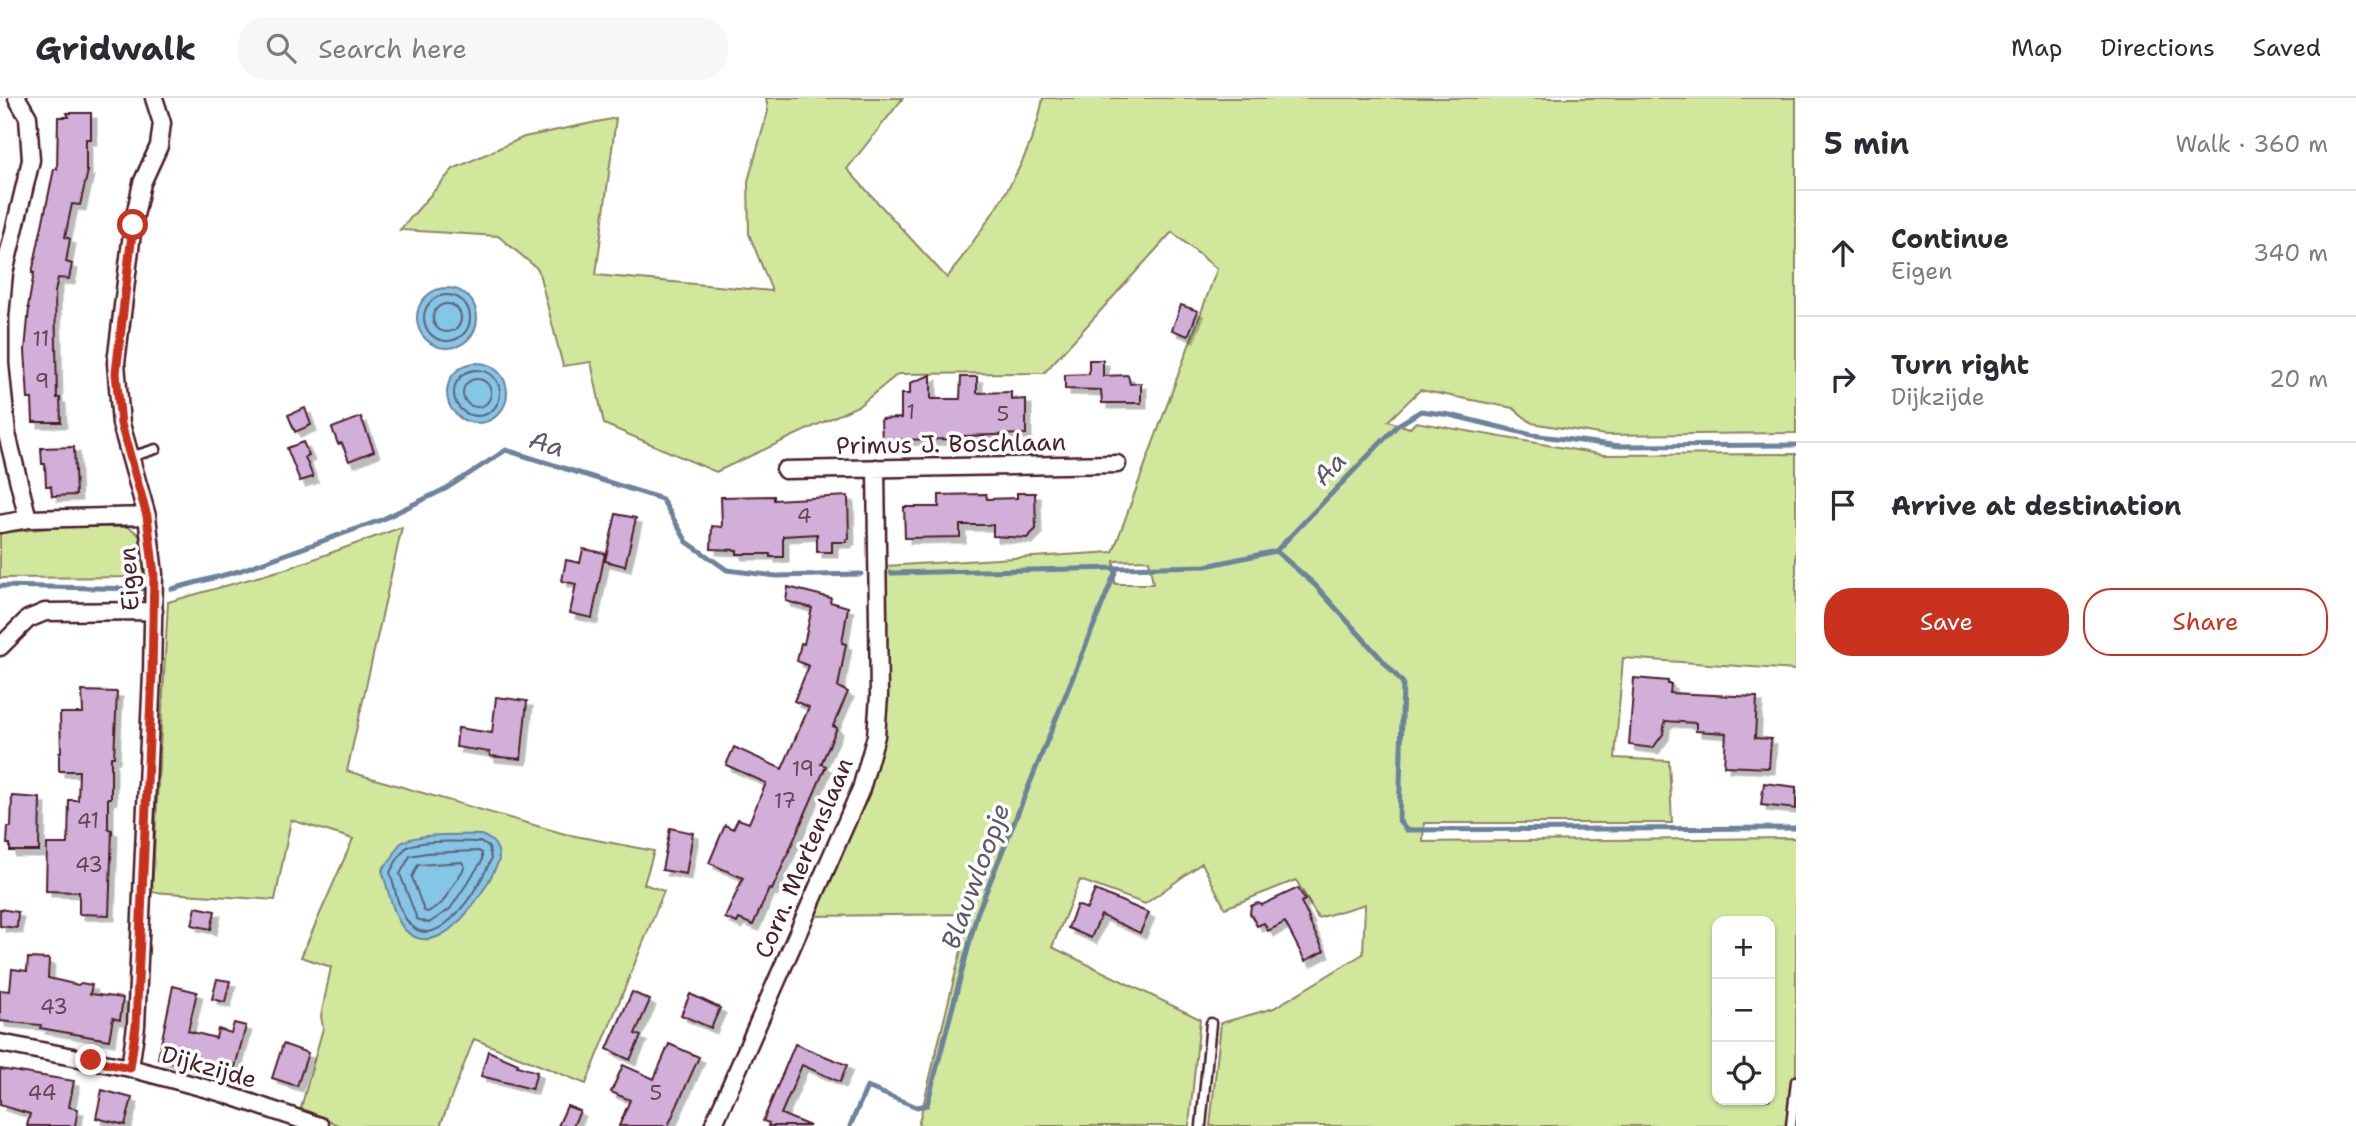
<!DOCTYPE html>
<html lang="en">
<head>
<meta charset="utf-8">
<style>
  body { margin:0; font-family:"Shantell Sans",sans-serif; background:#f7f7f7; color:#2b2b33 }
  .controls { position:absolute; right:21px; bottom:21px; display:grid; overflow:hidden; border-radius:14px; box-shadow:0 2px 5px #0004 }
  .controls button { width:63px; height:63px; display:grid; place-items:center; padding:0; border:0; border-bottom:2px solid #e1e1e2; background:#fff; color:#2b2b33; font:35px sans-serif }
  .stop { position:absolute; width:21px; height:21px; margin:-16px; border:5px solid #c8321e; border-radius:50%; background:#fff }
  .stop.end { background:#c8321e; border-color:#fff; box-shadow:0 2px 7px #0008 }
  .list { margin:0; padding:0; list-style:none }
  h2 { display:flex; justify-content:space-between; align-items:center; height:91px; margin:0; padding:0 28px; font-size:30px }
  h2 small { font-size:23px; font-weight:400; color:#7c7c81 }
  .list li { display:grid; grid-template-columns:46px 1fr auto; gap:21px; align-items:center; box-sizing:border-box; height:126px; padding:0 28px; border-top:2px solid #e1e1e2 }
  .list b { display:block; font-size:26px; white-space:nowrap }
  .list p { margin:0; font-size:23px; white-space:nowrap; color:#7c7c81 }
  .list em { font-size:23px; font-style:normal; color:#7c7c81 }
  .actions { display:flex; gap:14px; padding:21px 28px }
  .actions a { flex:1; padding:16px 0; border:2px solid #c8321e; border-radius:28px; text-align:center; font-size:24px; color:#c8321e }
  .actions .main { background:#c8321e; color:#fff }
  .icon { flex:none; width:38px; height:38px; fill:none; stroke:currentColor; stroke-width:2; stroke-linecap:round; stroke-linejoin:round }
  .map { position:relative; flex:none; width:1796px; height:1028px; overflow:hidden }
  header { display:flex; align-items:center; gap:42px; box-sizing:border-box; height:98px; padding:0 35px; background:#fff; border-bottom:2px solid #e1e1e2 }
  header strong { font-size:33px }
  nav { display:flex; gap:38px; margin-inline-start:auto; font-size:24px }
  .search { width:490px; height:63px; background:#f7f7f7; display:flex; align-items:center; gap:18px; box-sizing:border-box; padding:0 24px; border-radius:28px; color:#7c7c81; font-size:26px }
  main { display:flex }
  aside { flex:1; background:#fff }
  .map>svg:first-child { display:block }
  .green { fill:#d1e79c; stroke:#8e8364; stroke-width:2; fill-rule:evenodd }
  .water { fill:#85c5e6; stroke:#6d839b; stroke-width:2 }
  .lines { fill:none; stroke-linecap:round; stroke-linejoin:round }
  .shore { stroke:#626176; stroke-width:2 }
  .stream { stroke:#6d839b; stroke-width:5 }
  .building { fill:#d2afd8; stroke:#4a1f2b; stroke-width:2; filter:url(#shadow) }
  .lane-casing { stroke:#4a1f2b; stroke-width:13 }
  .street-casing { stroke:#4a1f2b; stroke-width:21 }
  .lane { stroke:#fff; stroke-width:8 }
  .street { stroke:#fff; stroke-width:16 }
  .route { stroke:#c8321e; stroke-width:9 }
  .labels { text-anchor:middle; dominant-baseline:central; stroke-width:7; stroke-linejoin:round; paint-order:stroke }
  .number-label { font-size:21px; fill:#6c4356 }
  .street-label { font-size:24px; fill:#4a1f2b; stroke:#fff }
  .water-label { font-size:26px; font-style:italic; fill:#5f596c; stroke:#fff }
</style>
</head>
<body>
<header>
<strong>Gridwalk</strong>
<div class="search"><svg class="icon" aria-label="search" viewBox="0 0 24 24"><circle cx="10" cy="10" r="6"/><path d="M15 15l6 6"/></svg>Search here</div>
<nav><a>Map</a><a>Directions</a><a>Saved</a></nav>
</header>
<main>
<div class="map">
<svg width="1796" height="1028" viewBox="0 0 1796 1028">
  <defs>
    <filter id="shadow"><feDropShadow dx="5.5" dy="5.5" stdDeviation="0" flood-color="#0004"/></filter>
  </defs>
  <rect width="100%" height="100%" fill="#fff"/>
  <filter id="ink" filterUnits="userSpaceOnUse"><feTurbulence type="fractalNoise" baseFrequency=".0143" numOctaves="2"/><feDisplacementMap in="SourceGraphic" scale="14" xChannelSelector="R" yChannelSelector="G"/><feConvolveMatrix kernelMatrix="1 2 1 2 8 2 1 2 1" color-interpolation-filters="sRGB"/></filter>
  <g filter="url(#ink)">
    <!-- green -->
    <path class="green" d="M766,0H903L847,71L947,180C987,125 1031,68 1043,0H1796V335L1605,337L1532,325L1513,310L1420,292L1388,323L1410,330L1416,324L1604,357L1796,356V572L1623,560L1615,660L1669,663L1672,725H1424L1423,744L1796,740V1028H1210L1221,925L1274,910L1363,856L1365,806L1318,820L1296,782L1225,810L1202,765L1145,806L1080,782L1052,849L1200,921L1189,1028H918L970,816L815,818L868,695L883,642L885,468L1113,454L1217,171L1172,134L1044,275L898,276L860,307L716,374L604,326L591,264L563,268L538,171L498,138L400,132L453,71L524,39L616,20L596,177L772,193L749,136L748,83L768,13ZM1149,462L1153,486H1115L1114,463ZM1717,823H1770V1002H1717Z
      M59,429H127C150,438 143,458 143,479L0,480V435Z
      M402,429L347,673L565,736L654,753L644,786L664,793L586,986L474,941L440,1028H340L301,1010L323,930L321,918L331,869L301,859L353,741L291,722L275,802L152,794L168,504L289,470Z"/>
    <!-- water -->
    <path class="water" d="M417 220a30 30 0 1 1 60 0a30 30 0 1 1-60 0Z
      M447 295a30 30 0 1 1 60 0a30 30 0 1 1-60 0Z
      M481,737C494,742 499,749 499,762C488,790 441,868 405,832C394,821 387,788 382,772C385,766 389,765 392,760C395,755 396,750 400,746C414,734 463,737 481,737Z"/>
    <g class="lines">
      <!-- shore -->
      <path class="shore" d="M424 220a23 23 0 1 1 46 0a23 23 0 1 1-46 0Z
        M433 220a14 14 0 1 1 28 0a14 14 0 1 1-28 0Z
        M454 295a23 23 0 1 1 46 0a23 23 0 1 1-46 0Z
        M463 295a14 14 0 1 1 28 0a14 14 0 1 1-28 0Z
        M480,744L489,749L491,761C483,783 438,860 409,825C398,813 395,789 390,774C393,769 401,754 406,750C417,741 464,744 480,744Z
        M478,753L482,755V763L450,811L429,825L417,821L400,776L410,758L426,755Z
        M462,764L465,769L442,805L428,814L424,813L412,779L418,767Z"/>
      <!-- stream -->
      <path class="stream" d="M1276,453L1315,487L1403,585L1399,722L1406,732L1796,730
        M891,475L1206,468L1276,453L1398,327L1421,313L1450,317L1532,337L1620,348L1796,347
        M0,488L144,491
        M172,491L239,473L381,422L447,390L506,352L662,401L687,444L727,472L776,478L861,476
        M850,1028L867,989L917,1009L927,1007L977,816L1117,470"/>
    </g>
    <!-- building -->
    <path class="building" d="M67,15H91V41H86V73H88L80,107L72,106L65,139L70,141L66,164L72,166L69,181L58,180L55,194L57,300H60L61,324H33L32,301H28L25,252L29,210L28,209L34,175H32L54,71H57L58,19H69Z
      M1181,207L1198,213L1188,238L1172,232Z
      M1089,262H1103V278L1128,277L1130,286L1141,285V305H1102L1101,292L1065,291V277L1089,276Z
      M931,277V301H960L961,279H977V295L1011,294V302L1026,301V336L963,338V341L882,342L881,321L901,320V296H910V285Z
      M305,310L311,327L295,334L288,317Z
      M361,319L374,353L349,363L342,345L338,346L332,330Z
      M303,344L309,357L305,359L313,379L300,383L287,350Z
      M74,349L76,397L52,398L51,388H46L45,366H42L41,350Z
      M1017,395H1035L1036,431L1027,440L993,438V427H960V439L905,440L904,409H939V397L986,396L987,401L1017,400Z
      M774,398V402L848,398L849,441H846V444H832V454H817V436L783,438V459H770V456H737V452L711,451L712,428L722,429L721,399Z
      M616,416L636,420L625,468L605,463Z
      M583,451L605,455L592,520L570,515L576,486L562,483L566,462L580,465Z
      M788,489L831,500L830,504L848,509L842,545L846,546L838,589L848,594L833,628L837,630L821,666L826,668L772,792L769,791L753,827L739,821L737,825L725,820L743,780L709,765L725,727L733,731L738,721L749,725L766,685L726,667L734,649L782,671L809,609L794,603L809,568L797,563L801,545L804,546L812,510L786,503Z
      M1634,580L1668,583V586H1671L1670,595L1757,599L1755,640L1771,641L1769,670L1724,668L1726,635L1696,633V625L1665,623L1663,636L1653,650L1629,647Z
      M82,593L117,594L114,659H111V700H108V731L112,732L109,817L79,816V794L46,793L47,746H68L69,702H78L79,673H59V655H61L60,615H83Z
      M496,599L527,603L521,661L490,658V654L456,649L458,630L492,635Z
      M1764,685L1796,689V711L1761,707Z
      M12,698L40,700L39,753H10V746H7L8,729H11Z
      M670,730L693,735L686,776L662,772Z
      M1298,790L1305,802L1301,804L1309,820L1308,821L1324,853L1305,863L1285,824L1268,833L1264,825L1257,828L1250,815L1251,808L1258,805L1262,807Z
      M1095,792L1149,815L1140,835L1101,817L1091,840L1068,830L1077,807L1087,811Z
      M196,809L215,813L211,831L192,827Z
      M0,811L18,814L17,830L0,828Z
      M28,860L49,861L48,880L78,887L81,885L92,887L90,896L123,900L120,922L113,920L109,942L40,930L41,927L0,923V892L10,893L12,871L27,873Z
      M217,881L230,883L225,904L212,901Z
      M173,888L197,894L188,933L216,940L218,931L231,935L234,925L246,928L232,980L158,960Z
      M632,894L650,902L635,936L641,938L630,962L607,951Z
      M690,896L720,910L711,930L681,917Z
      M283,946L308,955L297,988L272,980Z
      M669,946L699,959L668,1028H619L630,1002L611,994L623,967L654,981Z
      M795,946L847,967L840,984L802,967L781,1016L810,1028H768L769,1025L763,1023Z
      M488,953L518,966L517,968L537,974L532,991L481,978Z
      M0,971L74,983L69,1009L78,1011L75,1028H27L30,1016L0,1007Z
      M102,992L132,1000L125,1027L96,1020Z
      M567,1008L580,1013L573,1028H558Z"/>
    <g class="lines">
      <defs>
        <path id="lane" d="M130,359L156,351
          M1201,1028L1211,925
          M1791,1028L1796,983"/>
        <path id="street" d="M17,0L28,19L31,62L4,175L0,218V266L7,336L28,421
          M785,372L1117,366
          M0,426L28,421L147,418
          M0,549L28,521L45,514L154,513
          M0,945L130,970L219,994L320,1028
          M130,970L136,928L152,576L154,476L147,418L121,326L116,265L133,127L142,85L159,48L162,25L154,0
          M713,1028L861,691L876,638L879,598L876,370"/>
      </defs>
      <!-- lane casing -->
      <use href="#lane" class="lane-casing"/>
      <!-- street casing -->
      <use href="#street" class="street-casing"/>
      <!-- lane -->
      <use href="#lane" class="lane"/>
      <!-- street -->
      <use href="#street" class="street"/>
    </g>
  </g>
  <g class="lines" filter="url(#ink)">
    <!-- route -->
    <path class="route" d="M91,962L130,970L136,928L152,576L154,476L147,418L121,326L116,275L133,127"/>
  </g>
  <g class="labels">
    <!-- number labels -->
    <g class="number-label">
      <text x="41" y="241">11</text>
      <text x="42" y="283">9</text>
      <text x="911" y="314">1</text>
      <text x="1003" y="316">5</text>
      <text x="804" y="418">4</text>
      <text x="803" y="671">19</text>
      <text x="785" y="703">17</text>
      <text x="88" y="723">41</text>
      <text x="89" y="767">43</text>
      <text x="54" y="909">43</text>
      <text x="42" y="995">44</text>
      <text x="656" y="995">5</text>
    </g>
    <!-- street labels -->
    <g class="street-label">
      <text transform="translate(951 346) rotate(-1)">Primus J. Boschlaan</text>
      <text transform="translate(129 481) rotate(-93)">Eigen</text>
      <text transform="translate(804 760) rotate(-67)">Corn. Mertenslaan</text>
      <text transform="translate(209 969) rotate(16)">Dijkzijde</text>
    </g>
    <!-- water labels -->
    <g class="water-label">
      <text transform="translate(547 345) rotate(17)">Aa</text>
      <text transform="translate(1329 370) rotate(-46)">Aa</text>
      <text transform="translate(975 778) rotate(-70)">Blauwloopje</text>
    </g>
  </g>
</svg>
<div class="controls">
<button>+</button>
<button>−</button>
<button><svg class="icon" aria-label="locate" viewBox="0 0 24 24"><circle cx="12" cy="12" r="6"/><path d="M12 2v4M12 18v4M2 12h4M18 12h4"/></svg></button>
</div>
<div class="stop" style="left:133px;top:127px"></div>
<div class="stop end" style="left:91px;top:962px"></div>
</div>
<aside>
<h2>5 min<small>Walk · 360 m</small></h2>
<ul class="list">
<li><svg class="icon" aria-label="ahead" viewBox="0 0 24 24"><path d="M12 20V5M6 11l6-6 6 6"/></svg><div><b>Continue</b><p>Eigen</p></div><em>340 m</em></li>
<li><svg class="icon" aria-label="right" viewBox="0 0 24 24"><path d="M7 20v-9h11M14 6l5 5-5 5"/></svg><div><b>Turn right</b><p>Dijkzijde</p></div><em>20 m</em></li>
<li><svg class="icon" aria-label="arrive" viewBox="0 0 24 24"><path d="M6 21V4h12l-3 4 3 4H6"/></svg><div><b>Arrive at destination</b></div></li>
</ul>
<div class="actions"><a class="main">Save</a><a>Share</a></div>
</aside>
</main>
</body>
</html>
